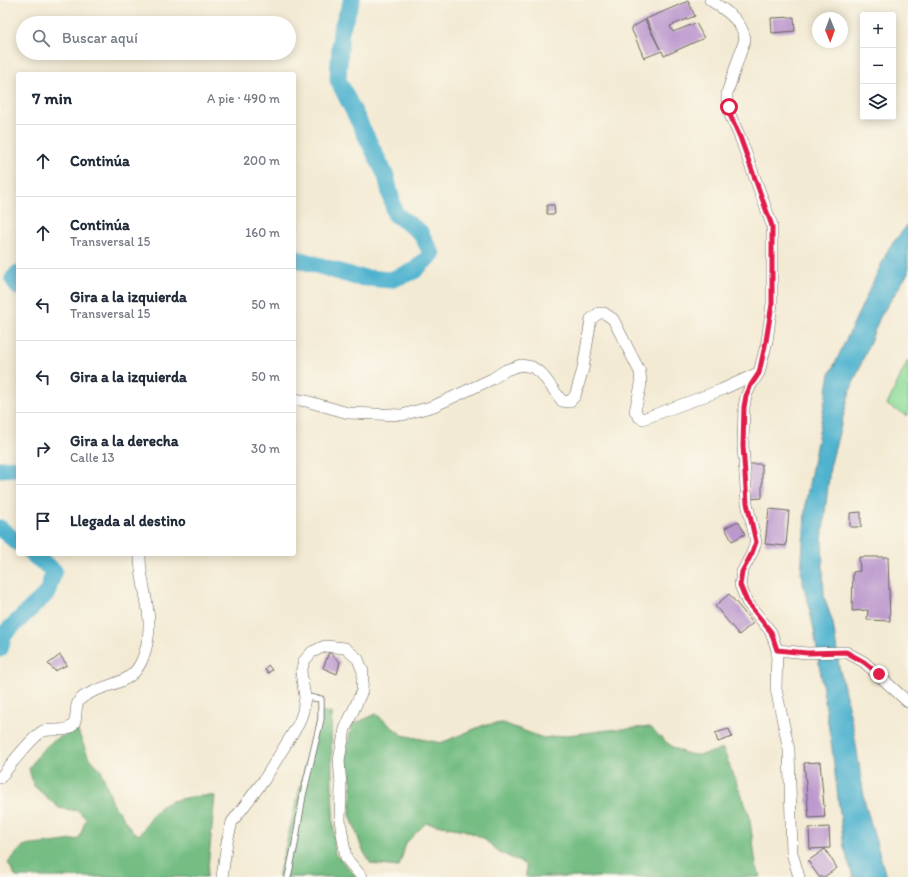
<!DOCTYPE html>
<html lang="es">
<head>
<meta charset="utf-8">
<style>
  body { margin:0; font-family:Itim,sans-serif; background:#f2f2f3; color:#1f2937 }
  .controls { position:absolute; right:12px; top:12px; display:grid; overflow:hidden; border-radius:4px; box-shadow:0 2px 10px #0003 }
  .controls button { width:36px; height:36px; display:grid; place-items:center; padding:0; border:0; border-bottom:1px solid #e0e1e3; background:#fff; color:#1f2937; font:20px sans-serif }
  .compass { position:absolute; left:812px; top:12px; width:36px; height:36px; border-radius:50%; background:#fff; box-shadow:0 2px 10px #0003; rotate:179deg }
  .stop { position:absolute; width:12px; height:12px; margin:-9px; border:3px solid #e11d48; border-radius:50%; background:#fff }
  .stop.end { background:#e11d48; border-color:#fff; box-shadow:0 1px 4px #0008 }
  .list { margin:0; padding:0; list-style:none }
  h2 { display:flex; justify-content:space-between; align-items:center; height:52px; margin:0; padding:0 16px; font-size:17px }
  h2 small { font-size:13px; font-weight:400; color:#747a83 }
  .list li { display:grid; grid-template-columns:26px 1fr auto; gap:12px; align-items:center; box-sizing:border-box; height:72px; padding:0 16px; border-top:1px solid #e0e1e3 }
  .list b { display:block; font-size:15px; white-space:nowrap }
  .list p { margin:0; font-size:13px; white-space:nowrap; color:#747a83 }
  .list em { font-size:13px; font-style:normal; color:#747a83 }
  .icon { flex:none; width:22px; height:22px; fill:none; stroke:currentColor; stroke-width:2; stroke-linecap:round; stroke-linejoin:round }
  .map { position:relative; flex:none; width:908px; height:877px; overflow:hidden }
  .search { position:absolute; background:#fff; box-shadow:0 2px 10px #0003; left:16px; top:16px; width:280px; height:44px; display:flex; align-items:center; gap:10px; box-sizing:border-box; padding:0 14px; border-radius:22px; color:#747a83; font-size:15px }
  .panel { position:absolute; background:#fff; box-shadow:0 2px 10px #0003; left:16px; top:72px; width:280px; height:484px; border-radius:4px }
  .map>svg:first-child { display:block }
  .green { fill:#92de9b; stroke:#577d5c }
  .forest { fill:#75bd83; stroke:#486c50 }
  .water { fill:#50b3cf; stroke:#366876 }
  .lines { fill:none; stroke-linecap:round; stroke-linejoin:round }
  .river { stroke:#50b3cf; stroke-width:17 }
  .building { fill:#bb98cd }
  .lane-casing { stroke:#67645c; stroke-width:7 }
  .street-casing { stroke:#67645c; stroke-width:12 }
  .lane { stroke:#fff; stroke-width:5.5 }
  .street { stroke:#fff; stroke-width:11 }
  .route { stroke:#e11d48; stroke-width:5 }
</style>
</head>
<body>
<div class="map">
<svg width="908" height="877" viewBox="0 0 908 877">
  <rect width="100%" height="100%" fill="#fbf7ec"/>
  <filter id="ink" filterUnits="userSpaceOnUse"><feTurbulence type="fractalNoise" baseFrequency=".025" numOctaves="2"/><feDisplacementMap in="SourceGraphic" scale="8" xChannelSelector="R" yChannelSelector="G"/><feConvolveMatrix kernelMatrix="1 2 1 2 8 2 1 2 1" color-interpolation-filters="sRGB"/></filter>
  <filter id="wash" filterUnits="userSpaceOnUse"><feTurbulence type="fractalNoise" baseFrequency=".012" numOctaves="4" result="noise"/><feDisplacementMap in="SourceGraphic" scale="16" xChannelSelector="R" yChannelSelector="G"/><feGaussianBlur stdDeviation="0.9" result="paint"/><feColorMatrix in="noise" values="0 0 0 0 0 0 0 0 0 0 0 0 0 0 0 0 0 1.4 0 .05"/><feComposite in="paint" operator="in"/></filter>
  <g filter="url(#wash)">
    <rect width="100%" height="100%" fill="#f3ead3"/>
    <!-- green -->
    <path class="green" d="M908,360V416L887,405Z"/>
    <!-- forest -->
    <path class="forest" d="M319,711L331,713L332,788L335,854L357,877H278Z
      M376,714L402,735L441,743L484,725L503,723L543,738L609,730L650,727C663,740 679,756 699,755C707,754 715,751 723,749L749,814L756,864L760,877H526V865L499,852L483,838L464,830L426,823L406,843L399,867L371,864L362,849L350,814L352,784L345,755L352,725Z
      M77,729L88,756L101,770L113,804L133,832L139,835C146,827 151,814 160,807C172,798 200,795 215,796L207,877H16L8,863L23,846L51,843L79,839L86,819L79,811L59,808L34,786L29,769C43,745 53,740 77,729Z"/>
    <!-- water -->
    <path class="water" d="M908,224V273L880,317L850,391L830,467L822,541L824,597L833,623L839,666L854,732L865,803L886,877H853L844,847L832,749L814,629L801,574L806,500L830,374L889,248Z"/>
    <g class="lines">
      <!-- river -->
      <path class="river" d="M294,258L356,277L390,280L414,271L432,254L420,232L395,214L386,176L338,80L341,30L352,0
        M18,273L13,279L18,287
        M0,469L18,468
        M0,528L18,543
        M0,649L4,634L47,593L54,571L32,554"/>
    </g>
    <g id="blocks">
      <!-- building -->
      <path class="building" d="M688,1L695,16L670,26L673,32L696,23L704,38L664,56L662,51L644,58L631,28L645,20L660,49L646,19Z
        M794,17L795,31L772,33L771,18Z
        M547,205H554L555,214H547Z
        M749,464H762V498L749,499Z
        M769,509L789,511L786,546L765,544Z
        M861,512V527H850V513Z
        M738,521L745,534L732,541L725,528Z
        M859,557H888L890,621L867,620L868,610L852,611L853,572L860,571Z
        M729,594L753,623L739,635L715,606Z
        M329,652L340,662L337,674L323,668Z
        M60,655L67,665L55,671L48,664Z
        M268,665L272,670L268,673L265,669Z
        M729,729L732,737L718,742L715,733Z
        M820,762L825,817L809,818L804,763Z
        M829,827L830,848L810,849L809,828Z
        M825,849L837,868L824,877H819L808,861Z"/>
    </g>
  </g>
  <g filter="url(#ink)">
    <use href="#blocks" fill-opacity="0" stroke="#67645c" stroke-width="1"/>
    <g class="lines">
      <defs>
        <path id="lane" d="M288,877L295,844L303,795L321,719V699L305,697"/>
        <path id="street" d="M710,0C725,10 742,20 745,39L727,93V100L730,115L740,137L772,225V304L767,341L759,373L751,385L746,396L744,407L743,446L747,503L756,542L752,553L742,572L740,585L747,602L771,632L777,650L776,689L789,750L792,853L799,877
          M294,399L306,401L348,413L402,415L434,406L492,379L506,370L521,365L532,367L541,373L562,401L569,402L575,396L583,369L591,319L599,313H604L613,319L640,372L641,385L635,411L639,417L643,419L721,390L758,373
          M777,650L807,653L846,652L864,662L908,702
          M0,778C7,769 34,735 43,731C51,728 65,733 72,726C80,719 71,705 83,697C97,687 119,685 130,676C141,668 146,651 148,638C153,611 139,580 140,554
          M222,877L227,842L232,822L264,780L299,723L303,711L305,697L301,673L304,661L312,652L325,646L345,648L358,659L363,672L362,691L345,729L339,760L341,786L340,820L346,858L362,877"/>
      </defs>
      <!-- lane casing -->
      <use href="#lane" class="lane-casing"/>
      <!-- street casing -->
      <use href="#street" class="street-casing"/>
      <!-- lane -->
      <use href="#lane" class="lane"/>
      <!-- street -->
      <use href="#street" class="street"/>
    </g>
  </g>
  <g class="lines" filter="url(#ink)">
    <!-- route -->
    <path class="route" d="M729,107L730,115L740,137L772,226V304L766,341L759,373L751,385L746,396L744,407L743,446L747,503L756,542L752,553L742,572L740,585L747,602L771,632L777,650L807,653L846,652L864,662L879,674"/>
  </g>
</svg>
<div class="controls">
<button>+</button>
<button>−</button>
<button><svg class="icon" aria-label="layers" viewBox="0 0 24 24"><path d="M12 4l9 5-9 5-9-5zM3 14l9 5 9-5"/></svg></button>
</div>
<svg class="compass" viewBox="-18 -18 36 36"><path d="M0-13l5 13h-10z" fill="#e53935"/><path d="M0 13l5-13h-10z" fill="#747a83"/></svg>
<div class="stop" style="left:729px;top:107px"></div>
<div class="stop end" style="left:879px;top:674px"></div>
<div class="search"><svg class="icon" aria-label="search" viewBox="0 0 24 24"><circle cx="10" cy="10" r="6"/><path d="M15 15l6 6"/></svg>Buscar aquí</div>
<section class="panel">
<h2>7 min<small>A pie · 490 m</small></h2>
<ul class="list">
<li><svg class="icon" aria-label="ahead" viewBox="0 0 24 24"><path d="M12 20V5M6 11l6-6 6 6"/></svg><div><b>Continúa</b></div><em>200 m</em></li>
<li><svg class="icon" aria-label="ahead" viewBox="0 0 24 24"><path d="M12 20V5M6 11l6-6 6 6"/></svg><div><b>Continúa</b><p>Transversal 15</p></div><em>160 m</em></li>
<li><svg class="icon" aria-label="left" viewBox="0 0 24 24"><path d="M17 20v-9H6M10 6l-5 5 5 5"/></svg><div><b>Gira a la izquierda</b><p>Transversal 15</p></div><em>50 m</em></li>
<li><svg class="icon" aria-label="left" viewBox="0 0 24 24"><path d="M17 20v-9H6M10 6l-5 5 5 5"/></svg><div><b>Gira a la izquierda</b></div><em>50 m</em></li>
<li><svg class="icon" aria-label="right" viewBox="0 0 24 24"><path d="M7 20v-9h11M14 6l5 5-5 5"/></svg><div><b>Gira a la derecha</b><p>Calle 13</p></div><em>30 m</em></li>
<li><svg class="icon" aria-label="arrive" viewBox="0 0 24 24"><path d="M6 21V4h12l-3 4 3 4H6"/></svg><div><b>Llegada al destino</b></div></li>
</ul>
</section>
</div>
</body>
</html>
